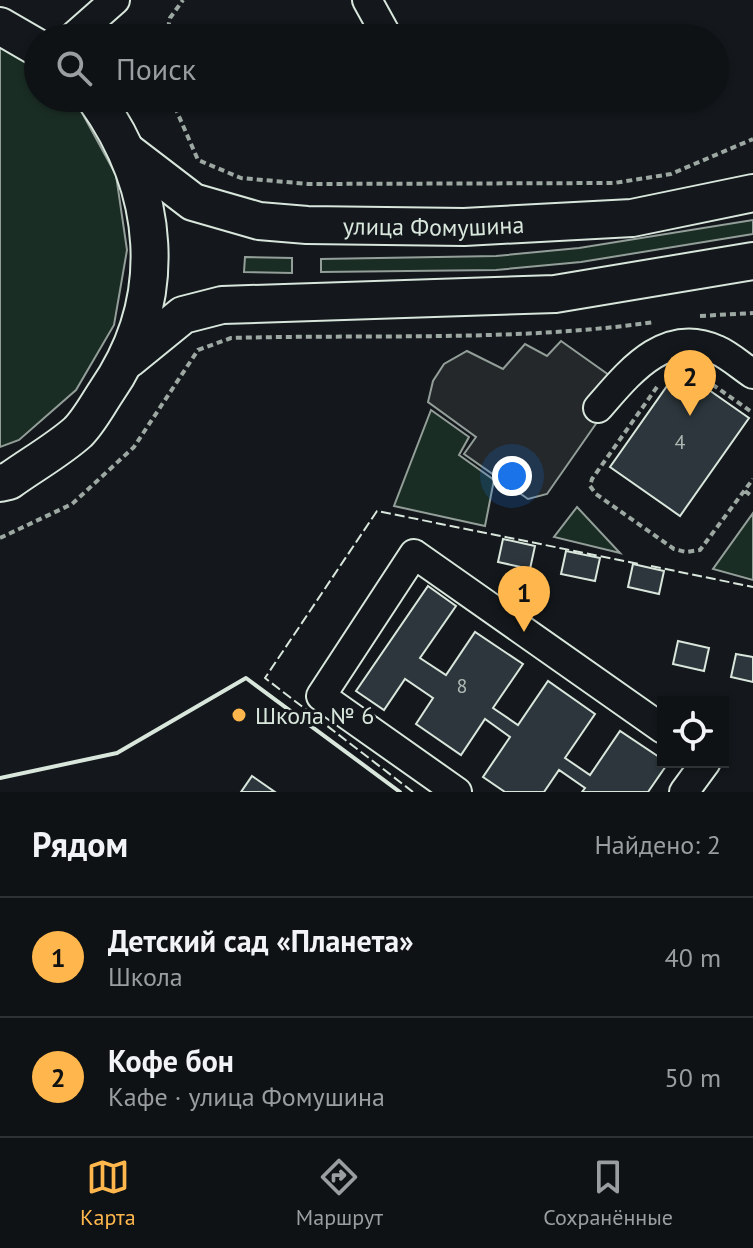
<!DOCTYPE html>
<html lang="ru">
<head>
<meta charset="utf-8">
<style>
  body { margin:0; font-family:"PT Sans",sans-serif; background:#1d2022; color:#f1f3f6 }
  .controls { position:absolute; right:24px; bottom:24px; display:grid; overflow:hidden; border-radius:0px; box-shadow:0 2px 6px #0004 }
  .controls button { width:72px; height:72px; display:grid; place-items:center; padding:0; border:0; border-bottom:2px solid #2f3234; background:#0f1215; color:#f1f3f6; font:40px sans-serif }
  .you { position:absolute; left:512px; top:476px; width:28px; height:28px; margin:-20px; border:6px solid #fff; border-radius:50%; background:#1a73e8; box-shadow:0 0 0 12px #1a73e833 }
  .badge { display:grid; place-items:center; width:52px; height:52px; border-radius:50%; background:#ffb74d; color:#111; font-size:26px; font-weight:700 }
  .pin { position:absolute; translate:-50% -66px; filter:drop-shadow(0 2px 4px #0008) }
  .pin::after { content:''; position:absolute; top:42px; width:28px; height:24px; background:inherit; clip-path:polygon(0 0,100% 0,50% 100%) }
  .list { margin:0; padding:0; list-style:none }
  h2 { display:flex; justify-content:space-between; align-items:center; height:104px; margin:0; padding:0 32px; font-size:34px }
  h2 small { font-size:26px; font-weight:400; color:#9b9ea0 }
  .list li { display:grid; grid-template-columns:52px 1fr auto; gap:24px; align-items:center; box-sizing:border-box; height:120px; padding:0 32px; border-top:2px solid #2f3234 }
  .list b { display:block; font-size:30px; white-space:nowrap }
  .list p { margin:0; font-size:26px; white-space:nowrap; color:#9b9ea0 }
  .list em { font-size:26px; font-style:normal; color:#9b9ea0 }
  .icon { flex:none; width:44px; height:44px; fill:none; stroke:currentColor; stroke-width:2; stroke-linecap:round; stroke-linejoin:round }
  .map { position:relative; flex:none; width:753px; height:792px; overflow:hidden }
  .search { position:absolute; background:#0f1215; box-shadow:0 2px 6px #0004; left:24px; right:24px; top:24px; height:88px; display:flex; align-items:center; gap:20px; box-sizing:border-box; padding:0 28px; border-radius:44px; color:#9b9ea0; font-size:30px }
  .sheet { height:344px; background:#0f1215 }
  nav { display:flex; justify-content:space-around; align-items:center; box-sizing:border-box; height:112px; border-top:2px solid #2f3234; background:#0f1215; font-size:22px; color:#9b9ea0 }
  nav a { display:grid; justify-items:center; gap:4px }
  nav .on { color:#ffb74d }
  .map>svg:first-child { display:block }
  .green { fill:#1a2d24; stroke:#939e99; stroke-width:2 }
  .parking { fill:#24282b; stroke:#939e99; stroke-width:2 }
  .building { fill:#2c363c; stroke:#d8e6dc; stroke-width:2 }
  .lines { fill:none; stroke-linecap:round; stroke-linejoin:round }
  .minor-casing { stroke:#d8e6dc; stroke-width:32 }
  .major-casing { stroke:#d8e6dc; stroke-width:40 }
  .path { stroke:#9da8a2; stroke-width:4; stroke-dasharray:6 4; stroke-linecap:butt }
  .minor { stroke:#14181c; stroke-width:28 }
  .major { stroke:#14181c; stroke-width:36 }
  .fence { stroke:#d8e6dc; stroke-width:2; stroke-dasharray:10 4; stroke-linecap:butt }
  .wall { stroke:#d8e6dc; stroke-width:4 }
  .poi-dot { fill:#ffb74d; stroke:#14181c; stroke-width:3 }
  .labels { text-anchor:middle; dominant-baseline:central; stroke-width:6; stroke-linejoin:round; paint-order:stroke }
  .number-label { font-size:20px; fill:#adbab4 }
  .street-label { font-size:24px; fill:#d8e6dc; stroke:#14181c }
  .poi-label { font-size:24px; fill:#d8e6dc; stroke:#14181c; text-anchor:start }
</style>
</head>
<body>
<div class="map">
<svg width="753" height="792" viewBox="0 0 753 792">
  <rect width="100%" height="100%" fill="#14181c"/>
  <!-- green -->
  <path class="green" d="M0,47L24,58L38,70V98H68L80,109L116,175L127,250L114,325L76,390L19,440L0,447Z
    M753,220V234L581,262L496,270L321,272V259L496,256L579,248Z
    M245,257L292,258V273L244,272Z
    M431,410L469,437L459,455L494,480L485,526L394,506Z
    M577,507L620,553L554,537Z
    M753,513V580L713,569Z"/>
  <!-- parking -->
  <path class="parking" d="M561,341L623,385L547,494L528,499L464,454L476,437L428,402L433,381L444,364L467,351L503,369L525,344L547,356Z"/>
  <!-- building -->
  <path class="building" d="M679,369L749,418L680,516L610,467Z
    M503,539L535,546L530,569L498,562Z
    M566,551L600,558L595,581L561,574Z
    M633,564L664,571L659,594L628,587Z
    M428,586L456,606L420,658L446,675L475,632L523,664L493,708L518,725L548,681L595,714L565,758L590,775L620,731L668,763L648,792H582L585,788L559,770L544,792H505L483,777L510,737L485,719L461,755L416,724L433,698L405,679L384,710L356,691Z
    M678,641L709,648L704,671L673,664Z
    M736,654L753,657V682L731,677Z
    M252,776L275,792H241Z"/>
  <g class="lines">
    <defs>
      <path id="minor" d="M367,0L388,38
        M72,38L115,0
        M598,408C628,374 664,326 717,350C729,355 741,366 753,374
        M457,792L321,696L414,554L663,729
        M684,792L706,762"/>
      <g id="major">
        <path d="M0,26L38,48"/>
        <path id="s1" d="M129,153L193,202L259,221L307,225L464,227L632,218L753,193"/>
        <path d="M129,359L183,315L222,305L555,294L753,261"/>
        <path d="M0,483L9,481C31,465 58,450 78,432C89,421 98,404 106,392C171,298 160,189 95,98"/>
      </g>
    </defs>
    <!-- minor casing -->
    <use href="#minor" class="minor-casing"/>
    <!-- major casing -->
    <use href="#major" class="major-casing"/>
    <!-- path -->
    <path class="path" d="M166,38L170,18L183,0
      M171,98L198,160L241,178L308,184L614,183L671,174L753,139
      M700,316L753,313
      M696,373L753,413
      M657,387L592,479L590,486L596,494L674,549L686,552L700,550L753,479
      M745,491L753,497
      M0,538L72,504L134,447L198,350L231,338C373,334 514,342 655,322"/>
    <!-- minor -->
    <use href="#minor" class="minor"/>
    <!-- major -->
    <use href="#major" class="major"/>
    <!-- fence -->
    <path class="fence" d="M651,566L753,587
      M413,792L265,678L377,511L639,564"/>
    <!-- wall -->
    <path class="wall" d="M0,778L117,753L246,678L400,792"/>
  </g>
  <!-- markers -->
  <circle class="poi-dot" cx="239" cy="715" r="8"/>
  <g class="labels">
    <!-- number labels -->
    <g class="number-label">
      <text x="680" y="442">4</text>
      <text x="462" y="686">8</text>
    </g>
    <!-- street labels -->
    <g class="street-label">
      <text stroke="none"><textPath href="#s1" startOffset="324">улица Фомушина</textPath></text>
    </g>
    <!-- poi labels -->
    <g class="poi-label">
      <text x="255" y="715">Школа № 6</text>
    </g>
  </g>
</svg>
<div class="controls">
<button><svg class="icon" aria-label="locate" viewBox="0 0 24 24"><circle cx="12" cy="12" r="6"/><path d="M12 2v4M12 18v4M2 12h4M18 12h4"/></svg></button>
</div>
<div class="you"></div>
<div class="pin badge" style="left:524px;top:632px">1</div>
<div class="pin badge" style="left:690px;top:416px">2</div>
<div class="search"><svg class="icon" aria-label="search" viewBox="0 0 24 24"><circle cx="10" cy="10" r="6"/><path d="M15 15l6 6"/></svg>Поиск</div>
</div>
<section class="sheet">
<h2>Рядом<small>Найдено: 2</small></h2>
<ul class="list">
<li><span class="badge">1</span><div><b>Детский сад «Планета»</b><p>Школа</p></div><em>40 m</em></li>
<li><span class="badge">2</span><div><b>Кофе бон</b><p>Кафе · улица Фомушина</p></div><em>50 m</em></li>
</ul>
</section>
<nav>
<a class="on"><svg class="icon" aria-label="map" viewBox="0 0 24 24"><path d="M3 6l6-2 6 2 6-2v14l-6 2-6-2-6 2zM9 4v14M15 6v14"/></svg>Карта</a>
<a><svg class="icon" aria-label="directions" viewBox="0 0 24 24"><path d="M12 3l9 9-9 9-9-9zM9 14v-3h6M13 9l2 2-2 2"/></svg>Маршрут</a>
<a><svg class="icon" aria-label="saved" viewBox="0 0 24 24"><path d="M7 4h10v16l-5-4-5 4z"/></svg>Сохранённые</a>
</nav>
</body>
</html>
